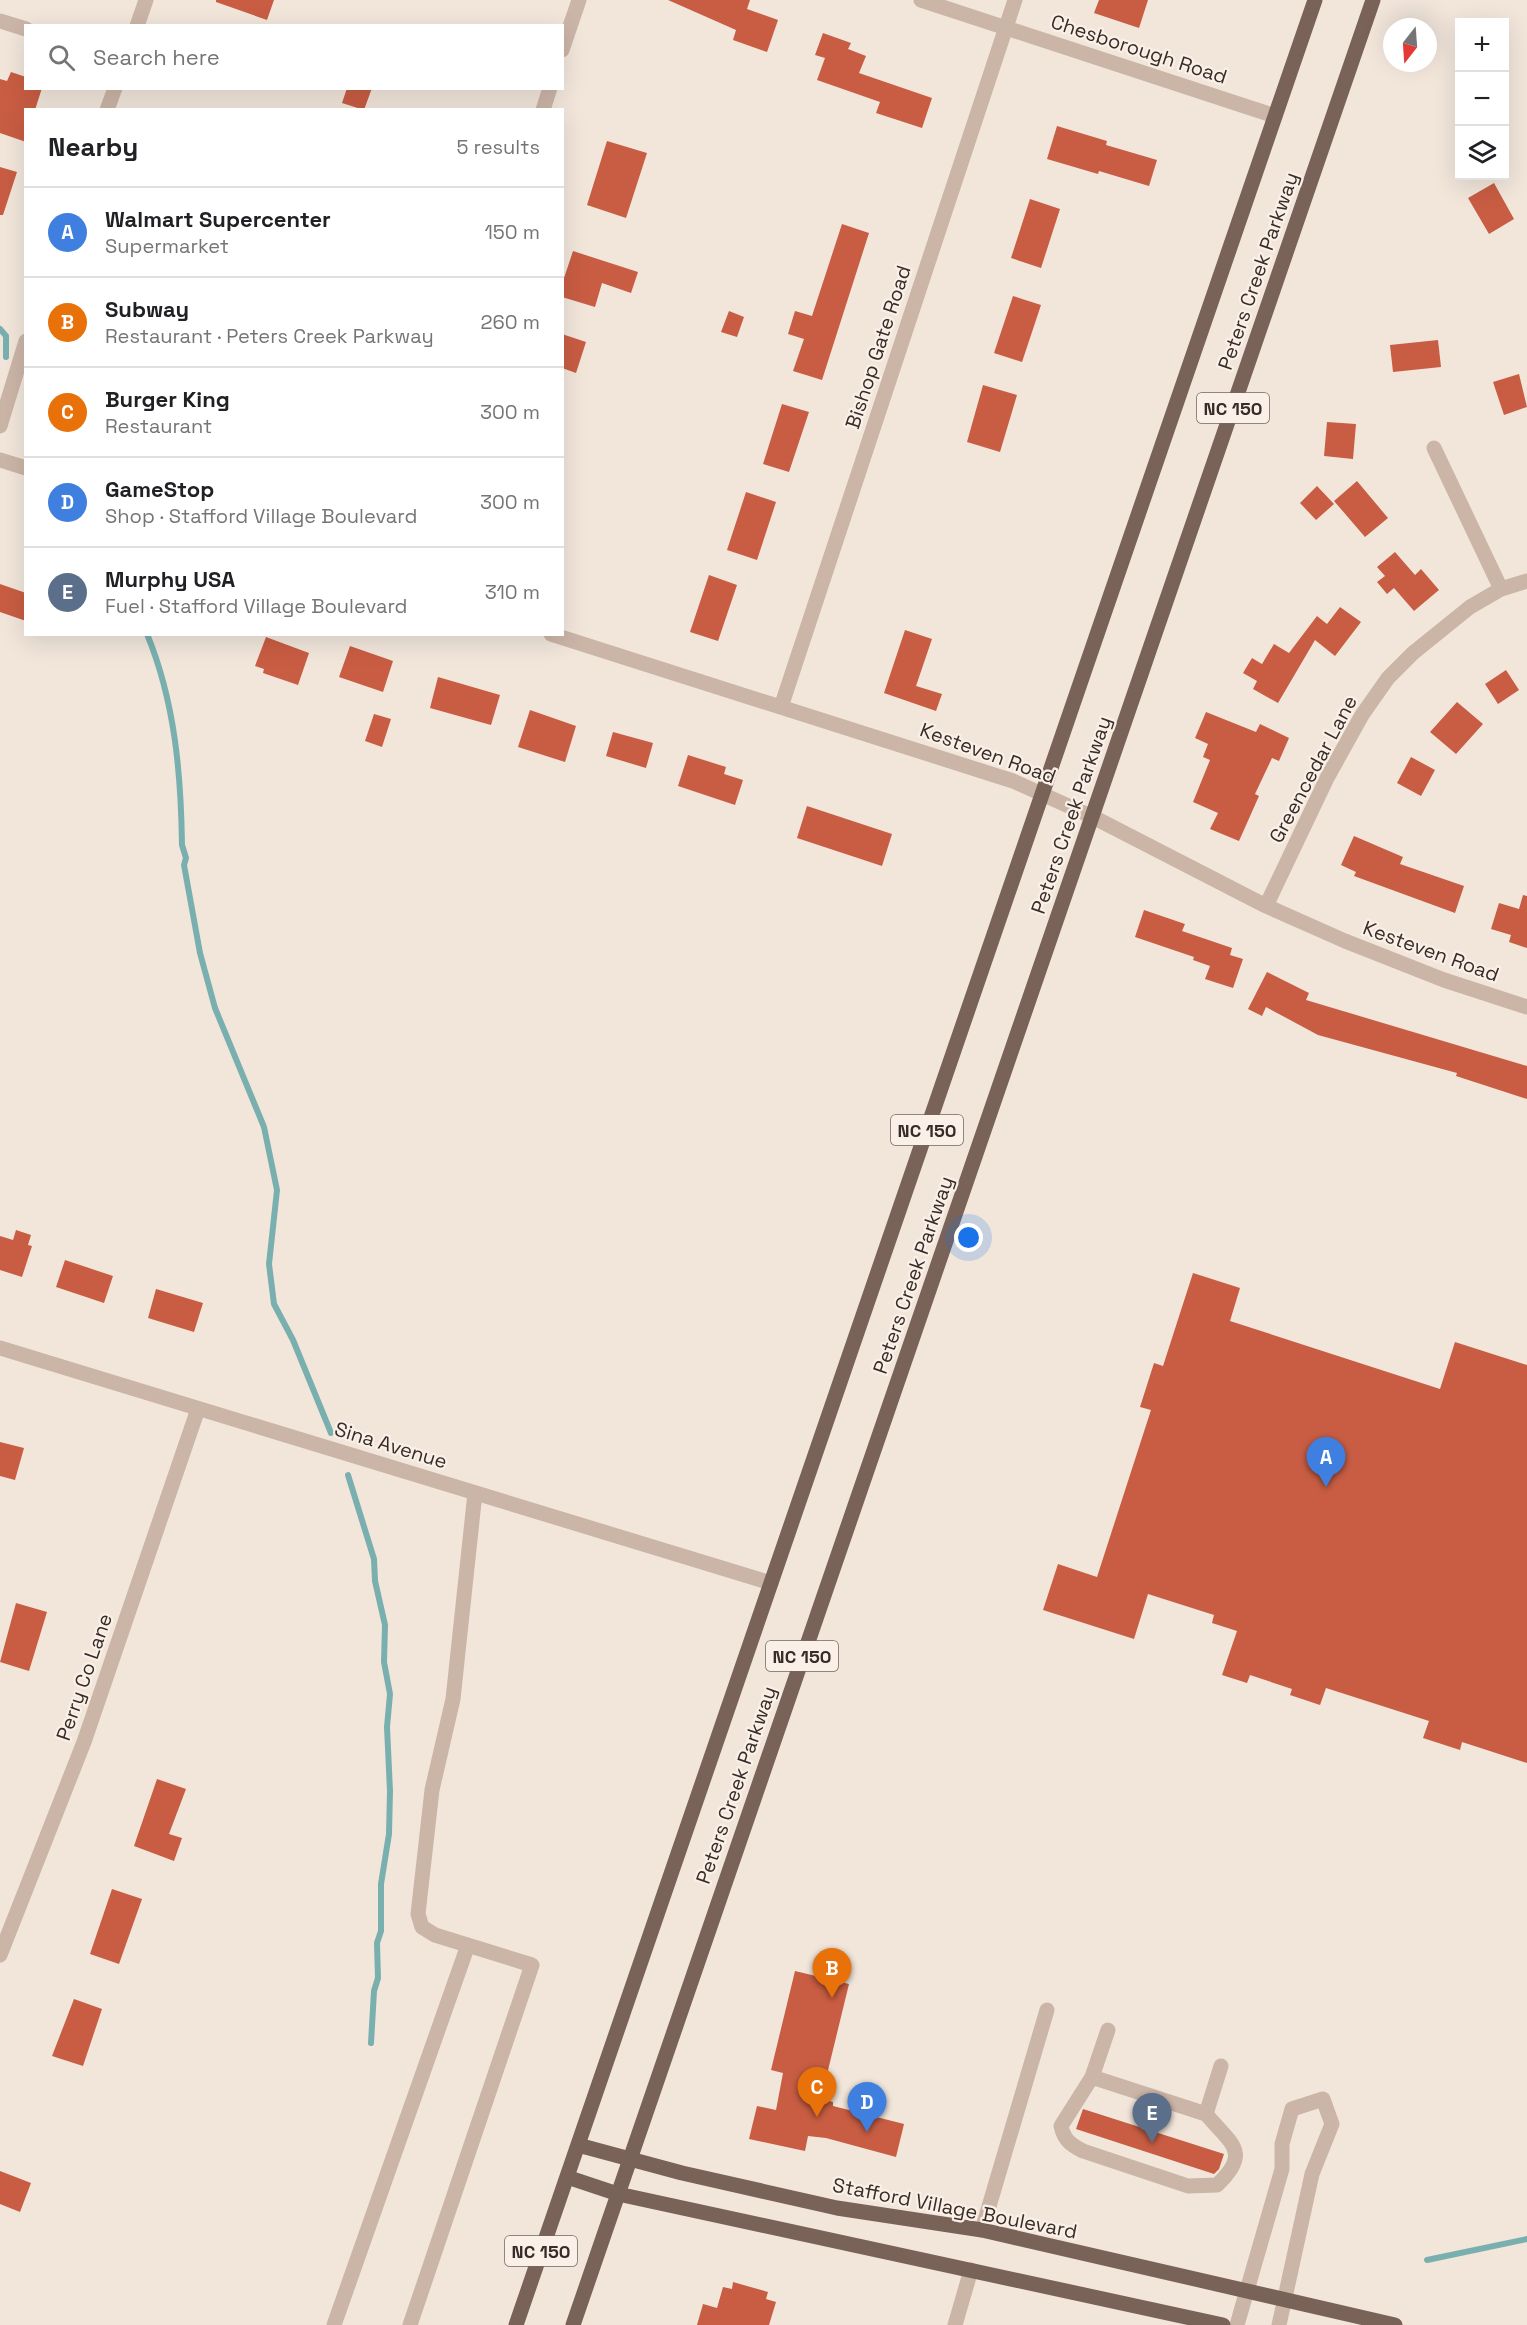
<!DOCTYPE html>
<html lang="en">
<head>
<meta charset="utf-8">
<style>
  body { margin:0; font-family:"Space Grotesk",sans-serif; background:#f2f2f2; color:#202124 }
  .controls { position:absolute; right:18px; top:18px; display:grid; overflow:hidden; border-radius:0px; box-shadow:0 6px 24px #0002 }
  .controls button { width:54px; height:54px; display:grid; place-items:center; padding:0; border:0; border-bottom:2px solid #e0e0e0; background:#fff; color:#202124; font:30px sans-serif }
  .compass { position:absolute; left:1383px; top:18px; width:54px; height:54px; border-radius:50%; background:#fff; box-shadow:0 6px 24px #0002; rotate:197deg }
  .you { position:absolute; left:969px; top:1238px; width:21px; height:21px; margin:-15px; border:4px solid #fff; border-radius:50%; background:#1a73e8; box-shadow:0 0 0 9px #1a73e833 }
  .badge { display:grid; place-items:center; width:39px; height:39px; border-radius:50%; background:#1c5859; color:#fff; font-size:20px; font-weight:700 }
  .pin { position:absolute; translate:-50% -50px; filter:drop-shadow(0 2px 3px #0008) }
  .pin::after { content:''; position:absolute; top:32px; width:21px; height:18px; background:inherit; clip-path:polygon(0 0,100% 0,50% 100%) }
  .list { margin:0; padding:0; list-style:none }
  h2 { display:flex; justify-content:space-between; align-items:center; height:78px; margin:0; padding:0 24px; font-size:26px }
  h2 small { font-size:20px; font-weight:400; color:#757577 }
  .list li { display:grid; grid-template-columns:39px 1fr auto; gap:18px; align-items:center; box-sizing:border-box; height:90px; padding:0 24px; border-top:2px solid #e0e0e0 }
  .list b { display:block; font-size:22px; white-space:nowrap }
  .list p { margin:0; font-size:20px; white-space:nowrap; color:#757577 }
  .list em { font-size:20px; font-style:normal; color:#757577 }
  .icon { flex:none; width:33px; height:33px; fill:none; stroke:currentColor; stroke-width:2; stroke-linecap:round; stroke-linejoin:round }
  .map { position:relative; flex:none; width:1527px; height:2325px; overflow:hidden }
  .search { position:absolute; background:#fff; box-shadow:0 6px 24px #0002; left:24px; top:24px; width:540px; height:66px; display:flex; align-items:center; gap:15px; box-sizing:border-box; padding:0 21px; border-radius:0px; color:#757577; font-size:22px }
  .panel { position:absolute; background:#fff; box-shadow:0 6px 24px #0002; left:24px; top:108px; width:540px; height:528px; border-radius:0px }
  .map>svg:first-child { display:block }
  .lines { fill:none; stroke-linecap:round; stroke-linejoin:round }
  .stream { stroke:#79b0af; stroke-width:6 }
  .building { fill:#c85d43 }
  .minor { stroke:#cbb5a7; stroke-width:15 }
  .major { stroke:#796258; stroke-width:15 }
  .labels { text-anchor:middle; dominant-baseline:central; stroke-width:4.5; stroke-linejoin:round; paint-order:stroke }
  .shield { fill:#faf0e7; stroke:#726761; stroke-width:1.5 }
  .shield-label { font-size:18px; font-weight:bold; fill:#372c28 }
  .street-label { font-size:20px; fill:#372c28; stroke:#faf0e7 }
</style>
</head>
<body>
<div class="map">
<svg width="1527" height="2325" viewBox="0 0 1527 2325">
  <rect width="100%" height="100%" fill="#f2e6db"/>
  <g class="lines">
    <!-- stream -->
    <path class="stream" d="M0,329L6,336V357
      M147,634C175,702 181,774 182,845L186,858L184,865L200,953L215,1008L264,1127L277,1190L269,1264L274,1304L293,1340L331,1433
      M348,1475L374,1559L375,1581L385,1625L384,1662L390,1694L387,1727L390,1791L389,1834L381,1884V1931L377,1943L378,1978L374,1991L371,2043
      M1427,2260L1527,2239"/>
  </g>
  <!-- building -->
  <path class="building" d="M216,0H274L267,20L216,2Z
    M668,0H750L747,9L778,20L767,52L733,40L736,30Z
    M1099,0H1148L1139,28L1094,13Z
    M823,33L851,43L848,49L866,56L859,73L932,98L922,128L876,113L880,102L817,80L825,58L815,55Z
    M11,72L26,77V88H42L35,110H26V142L0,133V79L7,81Z
    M347,88H372L364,110L342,103Z
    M1057,126L1107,141L1106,145L1157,160L1149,186L1099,171L1098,174L1047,159Z
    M607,141L647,153L626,218L587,205Z
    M0,167L17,172L3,215H0Z
    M1494,183L1514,219L1489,234L1468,198Z
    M1030,199L1060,209L1041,268L1011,258Z
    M842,224L869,233L822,380L793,371L804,339L788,334L795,311L812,316Z
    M573,251L638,272L631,293L602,283L595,307L562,297V284Z
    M1013,296L1041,305L1022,362L994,353Z
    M729,311L744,317L737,337L721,332Z
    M562,334L586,342L576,373L562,368Z
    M1438,340L1441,367L1393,372L1390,345Z
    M1519,374L1527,407L1504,415L1493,382Z
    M983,385L1017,395L1000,452L967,442Z
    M782,404L809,412L789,472L763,464Z
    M1327,422L1356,424L1353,459L1324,456Z
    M1357,481L1388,518L1365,537L1334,501Z
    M1317,486L1334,504L1316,520L1300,503Z
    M746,492L776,502L757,560L727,550Z
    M1395,552L1415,575L1421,569L1439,590L1414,611L1394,588L1387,594L1377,582L1385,576L1377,567Z
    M709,575L737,585L718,641L690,632Z
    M0,584L26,593V621L0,612Z
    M1340,607L1361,622L1335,656L1315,640L1278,703L1253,689L1257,681L1243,673L1252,658L1262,664L1274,644L1289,653L1317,616L1327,624Z
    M905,630L932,639L916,686L942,694L936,711L884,693Z
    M266,637L309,653L298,685L263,673L264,669L255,666Z
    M350,646L393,661L383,692L339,677Z
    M1506,670L1519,690L1498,704L1485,684Z
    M438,677L500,695L491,725L430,708Z
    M1457,702L1483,724L1456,754L1430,732Z
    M530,710L576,726L565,762L518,747Z
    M1206,712L1256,732L1260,724L1289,738L1279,761L1272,758L1255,794L1259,796L1239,841L1210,829L1218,813L1193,802L1210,760L1203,757L1208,744L1195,738Z
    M374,714L391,719L382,747L365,741Z
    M613,732L653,743L646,768L606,756Z
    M688,755L726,767L724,774L743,780L735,805L678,786Z
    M1411,757L1435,770L1421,796L1397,783Z
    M807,806L892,834L882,866L797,838Z
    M1354,836L1403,857L1400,864L1464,886L1455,913L1354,876L1356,872L1341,865Z
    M1523,895L1527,896V948L1509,942L1511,935L1491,929L1499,903L1519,909Z
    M1144,910L1185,924L1182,931L1232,948L1230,955L1243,959L1233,988L1205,979L1210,966L1193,960L1194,957L1135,937Z
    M1267,972L1309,993L1306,1000L1527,1066V1099L1456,1076L1457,1073L1318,1035L1266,1007L1262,1016L1248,1009Z
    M16,1230L31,1235L28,1245L32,1246L22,1277L0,1270V1236L13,1240Z
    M65,1260L113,1276L104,1303L56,1287Z
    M1193,1273L1240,1288L1230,1321L1440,1389L1455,1342L1527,1365V1763L1462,1742L1460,1750L1423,1738L1429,1721L1326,1688L1320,1705L1290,1695L1292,1689L1250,1675L1247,1683L1222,1675L1237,1631L1212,1623L1214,1615L1148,1594L1134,1639L1043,1610L1058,1564L1097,1577L1151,1410L1140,1407L1154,1363L1163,1366Z
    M156,1289L203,1303L194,1332L148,1318Z
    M0,1442L24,1448L15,1480L0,1476Z
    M16,1603L47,1612L29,1671L0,1662Z
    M157,1779L186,1789L169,1834L182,1838L174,1861L134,1846Z
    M112,1889L142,1899L119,1964L90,1954Z
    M795,1971L849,1984L821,2099L833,2102V2106L904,2124L896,2157L826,2138L808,2136L805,2151L749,2139L757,2106L776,2110L783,2073L771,2070Z
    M74,1999L102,2009L83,2066L52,2056Z
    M1083,2109L1224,2154L1219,2169L1214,2174L1076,2129Z
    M0,2171L31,2183L20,2212L0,2204Z
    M733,2282L768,2292L766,2299L776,2302L769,2325H697L703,2304L717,2308L723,2287L732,2289Z"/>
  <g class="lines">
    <!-- minor -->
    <path class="minor" d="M921,0L1275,116
      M0,21L26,29
      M137,26L146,0
      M562,50L579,0
      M107,110L115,88
      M543,110L550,88
      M0,426L26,341
      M1434,448L1501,589
      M0,460L26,468
      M551,634L1013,781L1093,817L1266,906L1345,941L1444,980L1527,1007
      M781,707L1015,0
      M1266,906L1327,778L1362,715L1388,678L1413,653L1470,607L1501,589L1527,581
      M0,1348L771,1583
      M0,1955L84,1742L198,1409
      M1108,2030L1092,2077L1206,2114L1221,2066
      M1092,2077L1061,2126C1064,2140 1071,2145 1083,2151L1188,2186L1217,2185C1252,2152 1231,2144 1206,2114
      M982,2230L1047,2010
      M334,2325L468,1945
      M410,2325L532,1965L435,1935L422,1927L418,1914L432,1790L453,1699L475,1493
      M955,2325L971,2270
      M1237,2325L1282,2169V2144L1292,2109L1323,2099L1332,2124L1312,2174L1279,2325"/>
    <!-- major -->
    <path class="major" d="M578,2145L682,2173L837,2208L982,2230L1395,2325
      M567,2177L618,2194L1223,2325
      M516,2325L1315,0
      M573,2325L1373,0"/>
  </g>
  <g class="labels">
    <!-- shield labels -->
    <g class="shield">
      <rect x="1197" y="393" width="72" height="30" rx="4.5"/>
      <rect x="891" y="1115" width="72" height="30" rx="4.5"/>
      <rect x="766" y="1641" width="72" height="30" rx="4.5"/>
      <rect x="505" y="2236" width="72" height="30" rx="4.5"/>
    </g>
    <g class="shield-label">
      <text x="1233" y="408">NC 150</text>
      <text x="927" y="1130">NC 150</text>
      <text x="802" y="1656">NC 150</text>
      <text x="541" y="2251">NC 150</text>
    </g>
    <!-- street labels -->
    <g class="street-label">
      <text transform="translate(1139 49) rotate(18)">Chesborough Road</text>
      <text transform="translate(1258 271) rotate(-71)">Peters Creek Parkway</text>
      <text transform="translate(878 347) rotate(-72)">Bishop Gate Road</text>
      <text transform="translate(988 753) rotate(20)">Kesteven Road</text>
      <text transform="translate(1313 769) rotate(-62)">Greencedar Lane</text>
      <text transform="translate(1071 815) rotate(-71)">Peters Creek Parkway</text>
      <text transform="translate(1431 951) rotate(20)">Kesteven Road</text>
      <text transform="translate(913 1275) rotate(-71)">Peters Creek Parkway</text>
      <text transform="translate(391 1445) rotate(17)">Sina Avenue</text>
      <text transform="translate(84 1677) rotate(-71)">Perry Co Lane</text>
      <text transform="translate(736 1785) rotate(-71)">Peters Creek Parkway</text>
      <text transform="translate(955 2208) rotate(11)">Stafford Village Boulevard</text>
    </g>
  </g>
</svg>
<div class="controls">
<button>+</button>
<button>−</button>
<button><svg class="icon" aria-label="layers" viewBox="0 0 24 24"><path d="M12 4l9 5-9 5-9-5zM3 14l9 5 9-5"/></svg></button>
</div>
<svg class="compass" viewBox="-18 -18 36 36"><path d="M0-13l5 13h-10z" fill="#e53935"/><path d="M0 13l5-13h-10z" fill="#757577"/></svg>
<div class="you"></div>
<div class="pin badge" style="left:1326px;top:1487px;background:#3f7fe0">A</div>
<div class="pin badge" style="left:832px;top:1998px;background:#e8710a">B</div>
<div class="pin badge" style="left:817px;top:2117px;background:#e8710a">C</div>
<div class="pin badge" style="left:867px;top:2132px;background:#3f7fe0">D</div>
<div class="pin badge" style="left:1152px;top:2143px;background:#5c6f8a">E</div>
<div class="search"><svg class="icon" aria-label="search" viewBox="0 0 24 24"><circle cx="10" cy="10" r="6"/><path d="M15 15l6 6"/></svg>Search here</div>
<section class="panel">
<h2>Nearby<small>5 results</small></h2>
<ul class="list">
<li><span class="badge" style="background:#3f7fe0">A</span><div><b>Walmart Supercenter</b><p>Supermarket</p></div><em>150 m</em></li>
<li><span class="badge" style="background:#e8710a">B</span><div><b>Subway</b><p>Restaurant · Peters Creek Parkway</p></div><em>260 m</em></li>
<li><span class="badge" style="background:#e8710a">C</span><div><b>Burger King</b><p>Restaurant</p></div><em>300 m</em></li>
<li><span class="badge" style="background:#3f7fe0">D</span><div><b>GameStop</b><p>Shop · Stafford Village Boulevard</p></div><em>300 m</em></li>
<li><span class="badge" style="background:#5c6f8a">E</span><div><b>Murphy USA</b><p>Fuel · Stafford Village Boulevard</p></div><em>310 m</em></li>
</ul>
</section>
</div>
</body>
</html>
